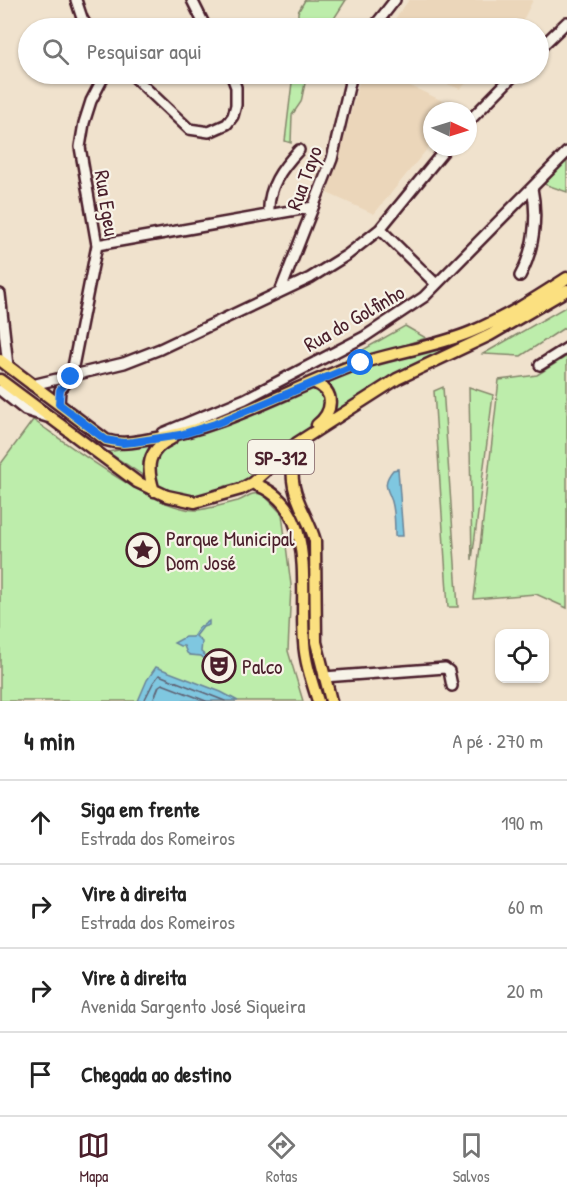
<!DOCTYPE html>
<html lang="pt">
<head>
<meta charset="utf-8">
<style>
  body { margin:0; font-family:"Patrick Hand",sans-serif; background:#f2f2f2; color:#222 }
  .controls { position:absolute; right:18px; bottom:18px; display:grid; overflow:hidden; border-radius:12px; box-shadow:0 2px 4px #0004 }
  .controls button { width:54px; height:54px; display:grid; place-items:center; padding:0; border:0; border-bottom:2px solid #e0e0e0; background:#fff; color:#222; font:30px sans-serif }
  .compass { position:absolute; left:423px; top:102px; width:54px; height:54px; border-radius:50%; background:#fff; box-shadow:0 2px 4px #0004; rotate:94deg }
  .stop { position:absolute; width:18px; height:18px; margin:-14px; border:4px solid #1a73e8; border-radius:50%; background:#fff }
  .stop.end { background:#1a73e8; border-color:#fff; box-shadow:0 2px 6px #0008 }
  .list { margin:0; padding:0; list-style:none }
  h2 { display:flex; justify-content:space-between; align-items:center; height:78px; margin:0; padding:0 24px; font-size:26px }
  h2 small { font-size:20px; font-weight:400; color:#767676 }
  .list li { display:grid; grid-template-columns:39px 1fr auto; gap:18px; align-items:center; box-sizing:border-box; height:84px; padding:0 24px; border-top:2px solid #e0e0e0 }
  .list b { display:block; font-size:22px; white-space:nowrap }
  .list p { margin:0; font-size:20px; white-space:nowrap; color:#767676 }
  .list em { font-size:20px; font-style:normal; color:#767676 }
  .icon { flex:none; width:33px; height:33px; fill:none; stroke:currentColor; stroke-width:2; stroke-linecap:round; stroke-linejoin:round }
  .map { position:relative; flex:none; width:567px; height:701px; overflow:hidden }
  .search { position:absolute; background:#fff; box-shadow:0 2px 4px #0004; left:18px; right:18px; top:18px; height:66px; display:flex; align-items:center; gap:15px; box-sizing:border-box; padding:0 21px; border-radius:33px; color:#767676; font-size:22px }
  .sheet { height:414px; background:#fff }
  nav { display:flex; justify-content:space-around; align-items:center; box-sizing:border-box; height:84px; border-top:2px solid #e0e0e0; background:#fff; font-size:16px; color:#767676 }
  nav a { display:grid; justify-items:center; gap:3px }
  nav .on { color:#4a1f2b }
  .map>svg:first-child { display:block }
  .built { fill:#ebd6ba }
  .green { fill:#bdedab; stroke:#84866b; stroke-width:1.5 }
  .water { fill:#7fc7e0; stroke:#6a8498; stroke-width:1.5 }
  .lines { fill:none; stroke-linecap:round; stroke-linejoin:round }
  .shore { stroke:#5f6273; stroke-width:1.5 }
  .minor-casing { stroke:#4a1f2b; stroke-width:14 }
  .major-casing { stroke:#4a1f2b; stroke-width:15 }
  .minor { stroke:#f7f3e8; stroke-width:9 }
  .major { stroke:#fbe080; stroke-width:10 }
  .route { stroke:#1a73e8; stroke-width:8 }
  .labels { text-anchor:middle; dominant-baseline:central; stroke-width:4.5; stroke-linejoin:round; paint-order:stroke }
  .shield { fill:#f7f3e8; stroke:#7e5f64; stroke-width:1.5 }
  .shield-label { font-size:20px; font-weight:bold; fill:#4a1f2b }
  .street-label { font-size:21px; fill:#4a1f2b; stroke:#f7f3e8 }
  .poi-label { font-size:21px; fill:#4a1f2b; stroke:#f7f3e8; text-anchor:start }
</style>
</head>
<body>
<div class="map">
<svg width="567" height="701" viewBox="0 0 567 701">
  <rect width="100%" height="100%" fill="#f0e2cd"/>
  <filter id="ink" filterUnits="userSpaceOnUse"><feTurbulence type="fractalNoise" baseFrequency=".0167" numOctaves="2"/><feDisplacementMap in="SourceGraphic" scale="12" xChannelSelector="R" yChannelSelector="G"/><feConvolveMatrix kernelMatrix="1 2 1 2 8 2 1 2 1" color-interpolation-filters="sRGB"/></filter>
  <g filter="url(#ink)">
    <!-- built -->
    <path class="built" d="M409,0H533L519,28H388Z
      M361,74H385L460,109L458,111H432V143L374,214L327,193L344,139Z
      M422,74H476L460,89Z"/>
    <!-- green -->
    <path class="green" d="M305,0H346L328,28H298V12Z
      M293,74H307L301,102L292,115L291,143L285,141Z
      M567,159V192L541,183Z
      M567,306V326L521,356L483,354Z
      M405,326L426,338L331,368Z
      M472,338L415,365L329,417L324,383L358,368Z
      M567,356V608L536,594L474,599L499,380L537,375Z
      M317,387L325,395L326,409L318,421L236,488L195,497L169,492L157,486L152,469L154,459L164,445L239,420Z
      M443,387L458,607H448L434,391Z
      M469,387L493,395L472,560Z
      M33,420C68,444 157,512 197,510C209,509 226,504 238,501C249,497 249,492 263,494L282,514L291,585L288,651L303,701H0V465Z
      M152,444L143,462L144,476L108,452Z"/>
    <!-- water -->
    <path class="water" d="M398,469L403,536H395C395,527 395,516 393,506C391,491 379,487 393,470Z
      M209,621V625L203,627L196,636L202,642L201,652L210,659L215,656L226,657L228,664L208,662L201,656L190,655L187,653L184,646H180L174,643L185,637H193L199,628Z
      M156,667L221,692L238,701H138L147,680Z"/>
    <g class="lines">
      <!-- shore -->
      <path class="shore" d="M144,701L153,683L159,675L225,701
        M153,701L159,686L162,684L206,701"/>
      <defs>
        <path id="minor" d="M76,0L82,18L88,28
          M192,0L206,28
          M373,28L395,0
          M538,50L567,22
          M131,74L189,129L209,132L227,124L233,116L236,105V87L231,74
          M468,122L515,74
          M269,214C267,188 282,168 299,150
          M380,229L436,284
          M97,245L313,207
          M520,276C534,250 538,217 532,188
          M280,292L332,159L352,74
          M0,294L8,366
          M540,365L567,348
          M71,377L97,245L80,147L84,123L91,101L105,74
          M32,385L124,363L160,349L310,278L347,255L380,229L447,147
          M0,390L25,410L47,417
          M59,404L60,390L71,377
          M163,433L245,399L364,337L424,297L567,152
          M324,677L445,668L449,671L452,686"/>
        <path id="major" d="M0,360L106,440C121,445 135,442 151,439C222,428 278,395 344,369C385,353 430,349 471,332C505,318 536,298 567,278
          M0,380L137,482L167,496L195,502L241,489L252,483L297,443L397,379L490,335L567,290
          M315,383C336,392 333,412 317,425
          M296,444C293,457 291,473 294,487C298,506 310,522 315,541L316,642L331,701
          M252,483C319,505 299,587 304,642C305,662 312,682 318,701
          M154,491C146,467 147,450 171,439"/>
      </defs>
      <!-- minor casing -->
      <use href="#minor" class="minor-casing"/>
      <!-- major casing -->
      <use href="#major" class="major-casing"/>
      <!-- minor -->
      <use href="#minor" class="minor"/>
      <!-- major -->
      <use href="#major" class="major"/>
    </g>
  </g>
  <g class="lines" filter="url(#ink)">
    <!-- route -->
    <path class="route" d="M71,377L60,390L59,404L106,440L123,443L134,442L180,435L215,424L361,363"/>
  </g>
  <!-- icons -->
  <defs>
    <symbol id="sight-ring" viewBox="-11 -11 22 22"><circle r="9.5" fill="#f7f3e8" stroke="#4a1f2b" stroke-width="1.5"/><path d="M0-6L1.8-2.2L6-1.7L2.9 1.2L3.7 5.4L0 3.3L-3.7 5.4L-2.9 1.2L-6-1.7L-1.8-2.2Z" fill="#4a1f2b"/></symbol>
    <symbol id="theatre-ring" viewBox="-11 -11 22 22"><circle r="9.5" fill="#f7f3e8" stroke="#4a1f2b" stroke-width="1.5"/><path d="M-5-5.5Q0-4 5-5.5V0Q5 5 0 6Q-5 5-5 0ZM-3.3-2.5H-1v1.5H-3.3ZM1-2.5H3.3v1.5H1ZM-2.8 1Q0 5.5 2.8 1Z" fill="#4a1f2b"/></symbol>
  </defs>
  <g fill-rule="evenodd">
    <use href="#sight-ring" x="124" y="531" width="38" height="38"/>
    <use href="#theatre-ring" x="200" y="647" width="38" height="38"/>
  </g>
  <g class="labels">
    <!-- shield labels -->
    <rect class="shield" x="248" y="440" width="66" height="34" rx="4.5"/>
    <g class="shield-label">
      <text x="281" y="457">SP-312</text>
    </g>
    <!-- street labels -->
    <g class="street-label">
      <text transform="translate(304 178) rotate(-70)">Rua Tayo</text>
      <text transform="translate(107 203) rotate(81)">Rua Egeu</text>
      <text transform="translate(354 318) rotate(-30)">Rua do Golfinho</text>
    </g>
    <!-- poi labels -->
    <g class="poi-label">
      <text x="166" y="538">Parque Municipal<tspan x="166" dy="24">Dom José</tspan></text>
      <text x="242" y="666">Palco</text>
    </g>
  </g>
</svg>
<div class="controls">
<button><svg class="icon" aria-label="locate" viewBox="0 0 24 24"><circle cx="12" cy="12" r="6"/><path d="M12 2v4M12 18v4M2 12h4M18 12h4"/></svg></button>
</div>
<svg class="compass" viewBox="-18 -18 36 36"><path d="M0-13l5 13h-10z" fill="#e53935"/><path d="M0 13l5-13h-10z" fill="#767676"/></svg>
<div class="stop" style="left:361px;top:363px"></div>
<div class="stop end" style="left:71px;top:377px"></div>
<div class="search"><svg class="icon" aria-label="search" viewBox="0 0 24 24"><circle cx="10" cy="10" r="6"/><path d="M15 15l6 6"/></svg>Pesquisar aqui</div>
</div>
<section class="sheet">
<h2>4 min<small>A pé · 270 m</small></h2>
<ul class="list">
<li><svg class="icon" aria-label="ahead" viewBox="0 0 24 24"><path d="M12 20V5M6 11l6-6 6 6"/></svg><div><b>Siga em frente</b><p>Estrada dos Romeiros</p></div><em>190 m</em></li>
<li><svg class="icon" aria-label="right" viewBox="0 0 24 24"><path d="M7 20v-9h11M14 6l5 5-5 5"/></svg><div><b>Vire à direita</b><p>Estrada dos Romeiros</p></div><em>60 m</em></li>
<li><svg class="icon" aria-label="right" viewBox="0 0 24 24"><path d="M7 20v-9h11M14 6l5 5-5 5"/></svg><div><b>Vire à direita</b><p>Avenida Sargento José Siqueira</p></div><em>20 m</em></li>
<li><svg class="icon" aria-label="arrive" viewBox="0 0 24 24"><path d="M6 21V4h12l-3 4 3 4H6"/></svg><div><b>Chegada ao destino</b></div></li>
</ul>
</section>
<nav>
<a class="on"><svg class="icon" aria-label="map" viewBox="0 0 24 24"><path d="M3 6l6-2 6 2 6-2v14l-6 2-6-2-6 2zM9 4v14M15 6v14"/></svg>Mapa</a>
<a><svg class="icon" aria-label="directions" viewBox="0 0 24 24"><path d="M12 3l9 9-9 9-9-9zM9 14v-3h6M13 9l2 2-2 2"/></svg>Rotas</a>
<a><svg class="icon" aria-label="saved" viewBox="0 0 24 24"><path d="M7 4h10v16l-5-4-5 4z"/></svg>Salvos</a>
</nav>
</body>
</html>
